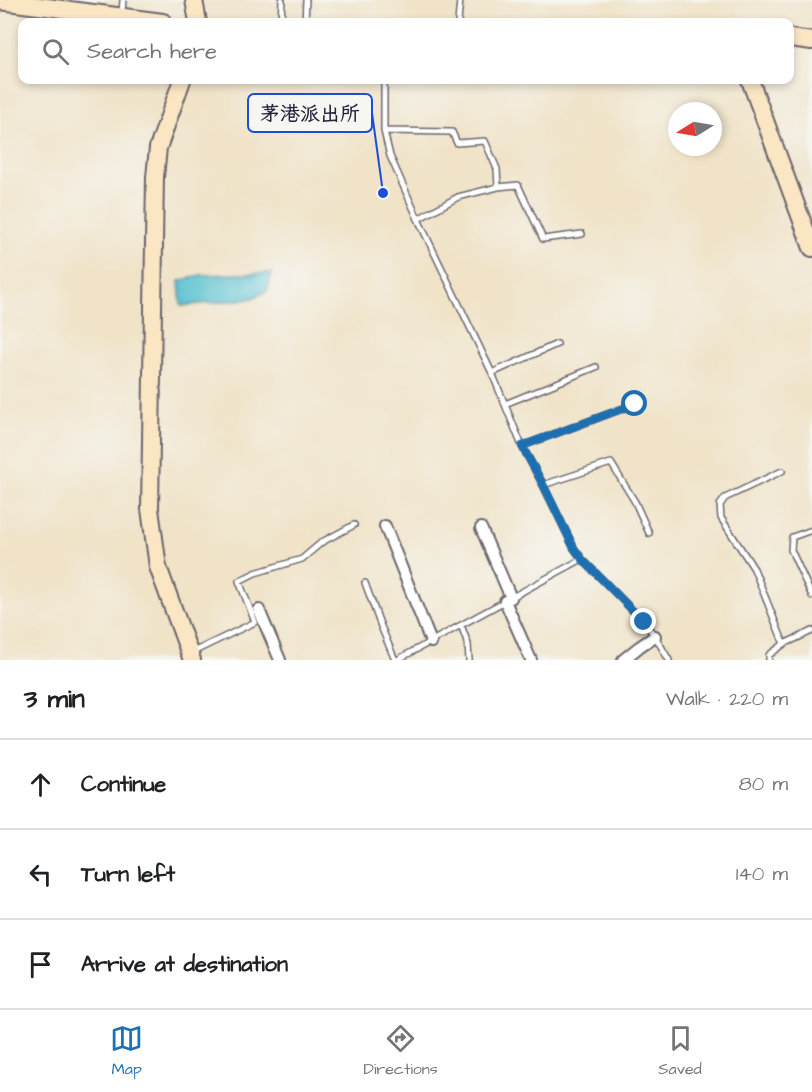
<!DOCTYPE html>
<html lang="en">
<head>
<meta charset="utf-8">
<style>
  body { margin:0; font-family:"Architects Daughter","LXGW WenKai TC",sans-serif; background:#f6f6f6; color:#202124 }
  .compass { position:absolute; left:668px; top:102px; width:54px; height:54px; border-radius:50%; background:#fff; box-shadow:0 3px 9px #0003; rotate:259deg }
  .stop { position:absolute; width:18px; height:18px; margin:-14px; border:4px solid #1f6fb2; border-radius:50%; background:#fff }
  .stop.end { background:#1f6fb2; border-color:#fff; box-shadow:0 2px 6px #0008 }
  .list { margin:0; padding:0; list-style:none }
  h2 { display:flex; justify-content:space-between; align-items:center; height:78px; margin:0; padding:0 24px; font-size:26px }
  h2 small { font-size:20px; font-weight:400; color:#757577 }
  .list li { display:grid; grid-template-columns:39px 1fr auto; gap:18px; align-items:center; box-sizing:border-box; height:90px; padding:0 24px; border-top:2px solid #e0e0e0 }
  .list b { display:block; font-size:22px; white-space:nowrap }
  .list em { font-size:20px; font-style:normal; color:#757577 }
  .icon { flex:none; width:33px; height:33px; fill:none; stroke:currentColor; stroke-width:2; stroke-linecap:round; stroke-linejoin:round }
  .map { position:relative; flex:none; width:812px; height:660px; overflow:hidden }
  .search { position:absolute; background:#fff; box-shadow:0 3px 9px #0003; left:18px; right:18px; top:18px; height:66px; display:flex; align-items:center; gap:15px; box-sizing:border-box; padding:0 21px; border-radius:12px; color:#757577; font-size:22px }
  .sheet { height:348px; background:#fff }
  nav { display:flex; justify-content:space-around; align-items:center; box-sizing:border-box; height:84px; border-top:2px solid #e0e0e0; background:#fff; font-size:16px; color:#757577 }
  nav a { display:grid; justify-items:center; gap:3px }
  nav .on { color:#1f6fb2 }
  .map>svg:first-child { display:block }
  .water { fill:#56c1d0; stroke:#3c7286; stroke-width:1.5 }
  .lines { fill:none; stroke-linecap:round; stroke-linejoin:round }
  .lane-casing { stroke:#6a666c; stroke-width:8 }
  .street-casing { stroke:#6a666c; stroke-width:14 }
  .secondary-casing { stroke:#6a666c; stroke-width:20 }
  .lane { stroke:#fff; stroke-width:5 }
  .street { stroke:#fff; stroke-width:10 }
  .secondary { stroke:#fbe6c4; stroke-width:16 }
  .route { stroke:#1f6fb2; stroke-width:8 }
  .leader { fill:none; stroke:#1d4ed8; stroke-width:2 }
  .callout-dot { fill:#1d4ed8; stroke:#f6f6f2; stroke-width:2 }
  .callout { fill:#f6f6f2; stroke:#1d4ed8; stroke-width:2 }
  .callout-label { font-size:20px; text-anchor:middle; font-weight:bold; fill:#22223b }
</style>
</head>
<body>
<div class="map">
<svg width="812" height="660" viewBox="0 0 812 660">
  <rect width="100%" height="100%" fill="#f6f6f2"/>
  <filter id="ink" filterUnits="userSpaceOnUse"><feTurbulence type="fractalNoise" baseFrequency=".0167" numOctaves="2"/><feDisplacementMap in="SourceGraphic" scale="12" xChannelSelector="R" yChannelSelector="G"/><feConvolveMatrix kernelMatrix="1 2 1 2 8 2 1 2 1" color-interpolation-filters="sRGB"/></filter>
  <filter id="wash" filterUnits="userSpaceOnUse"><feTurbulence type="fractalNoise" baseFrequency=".008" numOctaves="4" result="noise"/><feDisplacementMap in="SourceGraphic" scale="24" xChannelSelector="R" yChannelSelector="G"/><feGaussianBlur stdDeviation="1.35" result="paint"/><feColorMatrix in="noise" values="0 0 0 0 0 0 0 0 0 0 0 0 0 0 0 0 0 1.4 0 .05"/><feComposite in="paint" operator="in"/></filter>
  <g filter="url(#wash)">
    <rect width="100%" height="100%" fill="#f0e3c8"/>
    <!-- water -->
    <path class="water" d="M272,273L267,292L249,299L181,306L179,281L200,275Z"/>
  </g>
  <g filter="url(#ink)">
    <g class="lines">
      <defs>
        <path id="lane" d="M122,13L123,0
          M281,22L282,0
          M305,22L306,0
          M458,22L460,0
          M384,80V131L390,156L418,219L492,373L522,446L543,485L574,548L582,559L644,622L655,636L669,660
          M384,131L452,132L457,143L485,141L497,169L498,187
          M418,219L458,197L498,187L518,185L543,239L582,234
          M492,373L557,344
          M505,404L596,367
          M522,446L635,404
          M782,471L725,498L720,505L721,518L754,569L784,644
          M543,485L611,463L635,502L649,533
          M812,530L792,537L791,550L812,596
          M365,583L380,624L395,660
          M461,625L468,644L469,660
          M191,653L255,622L239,581L255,573L302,559L322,542L354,525
          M397,660L582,559
          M769,660V655L784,644L812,631"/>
        <path id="street" d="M385,526L431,642
          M481,528L511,598
          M505,601L531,660
          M259,610L280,660
          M623,660L639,647L655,636"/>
        <path id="secondary" d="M194,0L198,22
          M0,1L163,22
          M790,38L812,41
          M182,80L158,148L155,177L150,509L158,567L192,660
          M750,80L812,248"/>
      </defs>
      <!-- lane casing -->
      <use href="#lane" class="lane-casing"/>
      <!-- street casing -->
      <use href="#street" class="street-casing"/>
      <!-- secondary casing -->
      <use href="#secondary" class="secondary-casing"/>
      <!-- lane -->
      <use href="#lane" class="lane"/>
      <!-- street -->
      <use href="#street" class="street"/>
      <!-- secondary -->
      <use href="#secondary" class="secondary"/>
    </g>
  </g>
  <g class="lines" filter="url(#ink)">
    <!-- route -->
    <path class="route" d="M635,404L522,446L543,484L574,548L582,559L644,622"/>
  </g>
  <!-- callouts -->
  <path class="leader" d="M383 193L372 113"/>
  <circle class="callout-dot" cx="383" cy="193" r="6"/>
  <rect class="callout" x="248" y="94" width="124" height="38" rx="6"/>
  <g class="callout-label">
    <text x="310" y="120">茅港派出所</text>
  </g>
</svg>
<svg class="compass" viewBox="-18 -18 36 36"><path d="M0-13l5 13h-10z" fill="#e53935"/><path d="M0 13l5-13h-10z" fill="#757577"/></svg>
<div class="stop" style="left:635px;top:404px"></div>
<div class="stop end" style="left:644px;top:622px"></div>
<div class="search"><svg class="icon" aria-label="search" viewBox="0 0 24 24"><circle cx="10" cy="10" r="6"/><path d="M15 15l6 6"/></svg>Search here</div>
</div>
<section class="sheet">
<h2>3 min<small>Walk · 220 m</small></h2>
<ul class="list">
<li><svg class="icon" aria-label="ahead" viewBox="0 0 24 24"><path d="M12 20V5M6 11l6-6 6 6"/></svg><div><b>Continue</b></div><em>80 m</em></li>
<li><svg class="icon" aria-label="left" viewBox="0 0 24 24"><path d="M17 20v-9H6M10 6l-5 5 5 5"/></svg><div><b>Turn left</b></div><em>140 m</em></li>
<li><svg class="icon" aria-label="arrive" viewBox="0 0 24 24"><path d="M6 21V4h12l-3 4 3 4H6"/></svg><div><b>Arrive at destination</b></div></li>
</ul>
</section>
<nav>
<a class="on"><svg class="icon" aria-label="map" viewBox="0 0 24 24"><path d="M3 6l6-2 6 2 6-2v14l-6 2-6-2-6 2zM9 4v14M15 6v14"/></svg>Map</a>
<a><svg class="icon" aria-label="directions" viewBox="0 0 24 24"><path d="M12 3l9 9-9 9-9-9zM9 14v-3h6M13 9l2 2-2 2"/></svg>Directions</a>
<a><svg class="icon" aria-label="saved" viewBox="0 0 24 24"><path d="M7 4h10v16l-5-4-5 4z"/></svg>Saved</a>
</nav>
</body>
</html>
